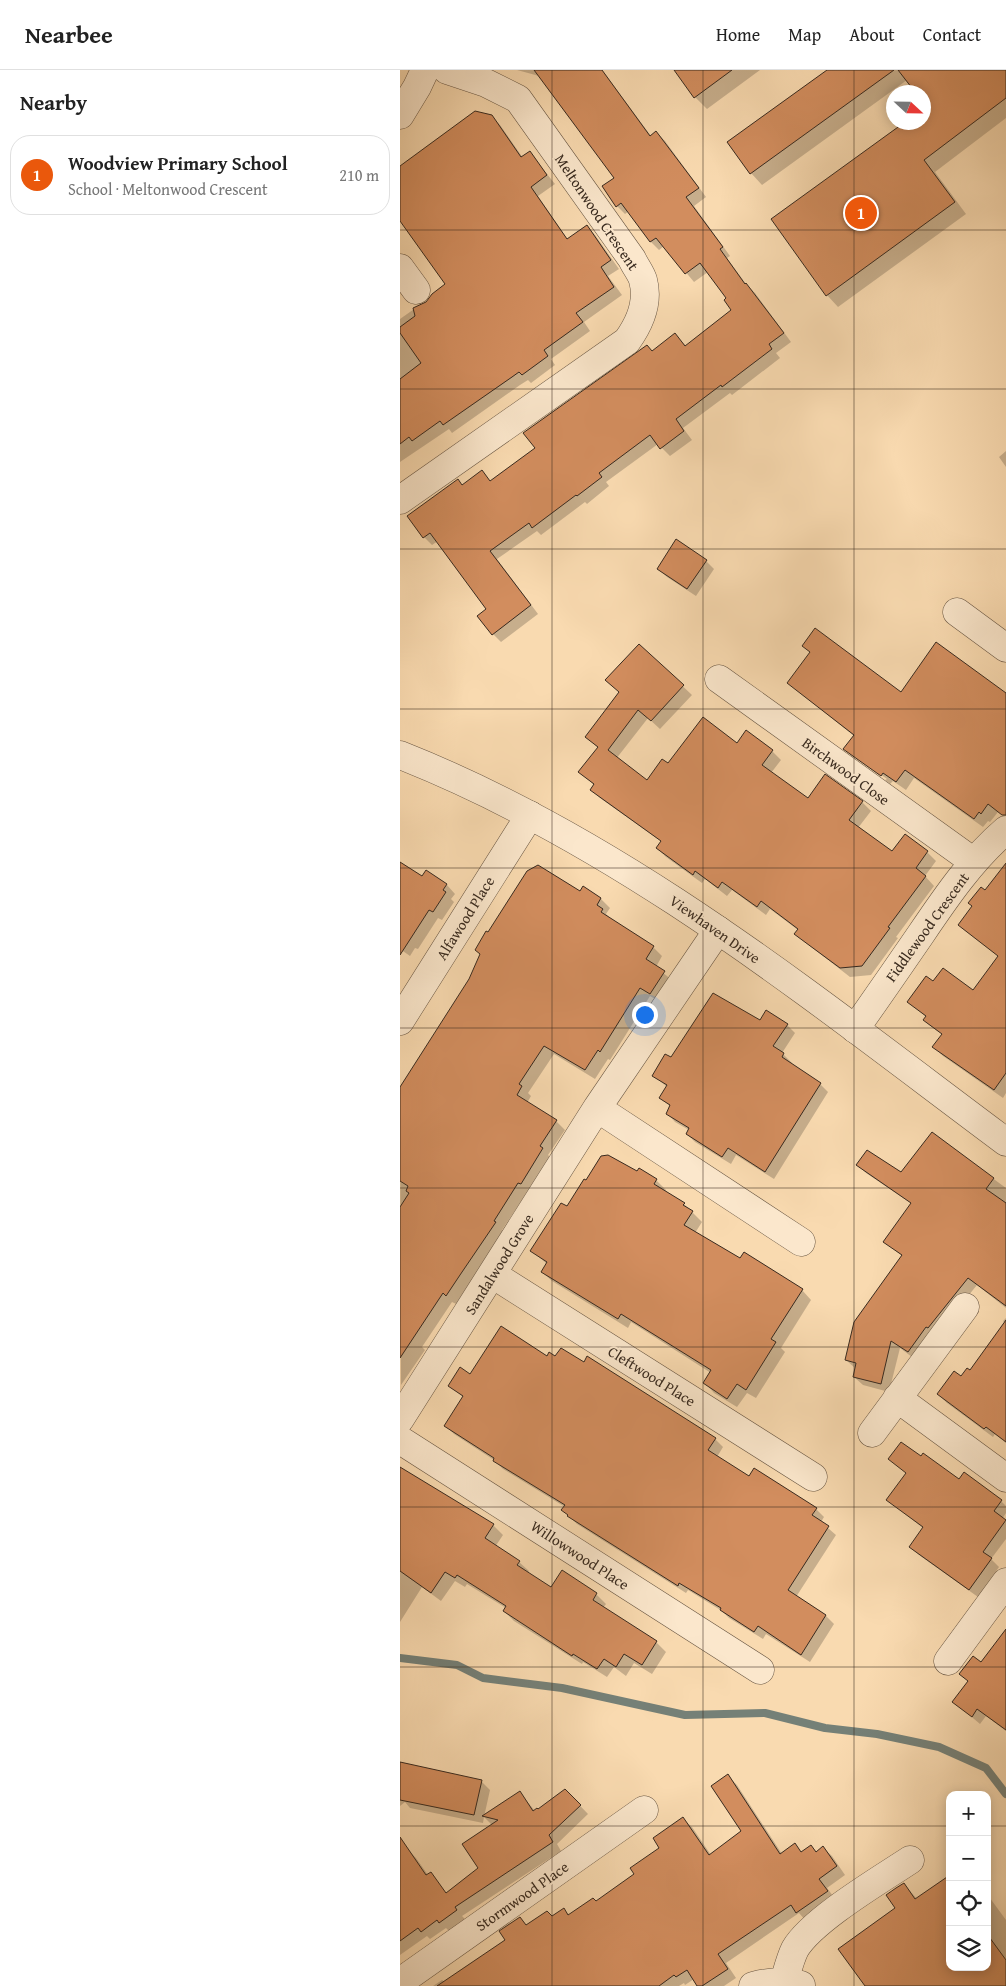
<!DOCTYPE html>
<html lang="en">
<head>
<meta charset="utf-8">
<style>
  body { margin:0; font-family:"Gentium Book Plus",serif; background:#f2f2f2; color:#222 }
  .controls { position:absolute; right:15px; bottom:15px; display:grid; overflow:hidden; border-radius:10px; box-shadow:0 2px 12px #0003 }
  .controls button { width:45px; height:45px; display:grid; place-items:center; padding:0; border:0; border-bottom:1px solid #e0e0e0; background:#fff; color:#222; font:25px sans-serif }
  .compass { position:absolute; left:486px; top:15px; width:45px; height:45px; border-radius:50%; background:#fff; box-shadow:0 2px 12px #0003; rotate:112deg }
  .you { position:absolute; left:244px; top:944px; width:18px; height:18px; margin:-12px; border:4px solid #fff; border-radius:50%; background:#1a73e8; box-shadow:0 0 0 8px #1a73e833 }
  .badge { display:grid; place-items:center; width:32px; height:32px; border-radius:50%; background:#ea580c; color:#fff; font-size:16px; font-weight:700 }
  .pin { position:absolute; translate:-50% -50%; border:2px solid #fff; box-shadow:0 1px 5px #0006 }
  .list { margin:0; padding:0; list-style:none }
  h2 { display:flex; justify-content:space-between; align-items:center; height:65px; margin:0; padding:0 20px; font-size:21px }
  h2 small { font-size:16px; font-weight:400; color:#767676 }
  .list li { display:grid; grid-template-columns:32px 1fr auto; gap:15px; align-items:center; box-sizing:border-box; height:80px; margin:0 10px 10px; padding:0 10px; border:1px solid #e0e0e0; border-radius:20px }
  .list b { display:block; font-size:19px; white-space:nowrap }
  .list p { margin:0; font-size:16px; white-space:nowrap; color:#767676 }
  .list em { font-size:16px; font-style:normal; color:#767676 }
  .icon { flex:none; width:28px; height:28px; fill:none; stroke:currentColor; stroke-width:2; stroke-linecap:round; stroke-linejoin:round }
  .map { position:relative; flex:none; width:606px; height:1916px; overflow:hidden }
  header { display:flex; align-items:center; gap:30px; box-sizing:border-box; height:70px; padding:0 25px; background:#fff; border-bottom:1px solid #e0e0e0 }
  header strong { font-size:24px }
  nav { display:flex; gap:28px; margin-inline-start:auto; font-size:18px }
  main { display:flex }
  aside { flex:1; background:#fff }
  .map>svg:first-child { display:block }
  .shadow { fill:#0003 }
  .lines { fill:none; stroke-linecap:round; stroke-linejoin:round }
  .stream { stroke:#758077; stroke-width:8 }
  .building { fill:#d28d5e; stroke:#382a1f }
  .minor-casing { stroke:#685643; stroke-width:29 }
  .tertiary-casing { stroke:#685643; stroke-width:29 }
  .minor { stroke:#fbe7cc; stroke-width:28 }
  .tertiary { stroke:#fbe7cc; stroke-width:28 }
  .grid { fill:none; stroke:#382a1f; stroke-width:1; stroke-opacity:0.55 }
  .labels { text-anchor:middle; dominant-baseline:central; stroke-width:4; stroke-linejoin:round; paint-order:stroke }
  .street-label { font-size:15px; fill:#382a1f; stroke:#fbe7cc }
</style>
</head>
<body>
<header>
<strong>Nearbee</strong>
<nav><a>Home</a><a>Map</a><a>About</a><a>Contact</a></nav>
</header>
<main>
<aside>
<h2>Nearby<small></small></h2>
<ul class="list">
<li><span class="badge">1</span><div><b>Woodview Primary School</b><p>School · Meltonwood Crescent</p></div><em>210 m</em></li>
</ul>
</aside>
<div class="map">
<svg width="606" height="1916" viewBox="0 0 606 1916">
  <rect width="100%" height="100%" fill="#f9dab0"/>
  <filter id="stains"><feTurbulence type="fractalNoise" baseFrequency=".004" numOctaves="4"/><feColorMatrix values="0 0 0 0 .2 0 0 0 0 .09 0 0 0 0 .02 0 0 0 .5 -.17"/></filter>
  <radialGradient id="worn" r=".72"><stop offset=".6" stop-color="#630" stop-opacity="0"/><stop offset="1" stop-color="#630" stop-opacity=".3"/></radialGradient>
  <!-- shadow -->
  <path class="shadow" d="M117,0H202L251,66L256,62L265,71L306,127L294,136L330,186L327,188L346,214L355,223L391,272L376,283L380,288L332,325L330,323L283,358L292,370L270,386L258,374L206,412L209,416L187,434L185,432L141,465L137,461L97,489L138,544L101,572L93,564L87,539L38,471L32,475L24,467L63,416L82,402L91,412L136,378L275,264L286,276L333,241L328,229L308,202L294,212L264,176L259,180L251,172L229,141L225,144L217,136L215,108L139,6Z
    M275,0H360L307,39L295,27Z
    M429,0H606V48L535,102L566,144L438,237L427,225L524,52V41L527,38L524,33V22H516L507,10L362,115L351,103Z
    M91,46L100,55L123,88L130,83L155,114L138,126L168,170L187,156L195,165L219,199L208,206L222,225L184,252L190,261L151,289L155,295L131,313L128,310L120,315L52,363L49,359L0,392V249L17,237L26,233L47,215L0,147V97Z
    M606,381V397L599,387Z
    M306,491L314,499L296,526L267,507L258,499Z
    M239,575L292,625L260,659L248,648L216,689L247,712L268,695L338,674L372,681L381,690L371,703L408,730L462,732L471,741L458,758L493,783L527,782L536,791L525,806L534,816L496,867L498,868L471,905L450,907L405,872L396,864L398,860L370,839L366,845L332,820L327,826L305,809L302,813L266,787L257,778L262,772L200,728L191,719L194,715L180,702L198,678L187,667L220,622Z
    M403,576L501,623L606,624V748L598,742L590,752L588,751L583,757L514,708L506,720L493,711L490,714L485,710L487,709L453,685V687L445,679L454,666L398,621L411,583Z
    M0,794L22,808L26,802L47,815L55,824L51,829L54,832L42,850L38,848L18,879L15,878L10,886L0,879Z
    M606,795V1023L603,1028L543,986L534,977L543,965L533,958L524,950L526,947L509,932L534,913L573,922L599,887L559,855Z
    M180,823L201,829L210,838L206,844L211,849L253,877L262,886L256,897L273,911L260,932L250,926L210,990L208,989L195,1009L154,984L128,1023L131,1026L127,1033L156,1051L165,1060L148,1085L151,1088L130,1123L128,1121L102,1160L104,1162L56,1234L52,1232L22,1277L25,1280L1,1315L0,1019L70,910L81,885L76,880Z
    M360,952L387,955L395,963L382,983L392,993L391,994L420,1014L428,1022L374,1109L336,1085L331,1094L295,1072L287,1064L289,1060L275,1052L267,1043L271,1037L260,1028L267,1017L253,1005L271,989Z
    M532,1064L606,1118V1238L577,1215L516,1290L500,1278L489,1322L463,1315L454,1307L456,1299L446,1290L502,1186L485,1172L512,1134L466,1103L458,1095L502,1104Z
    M202,1087H212L238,1103L256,1110L266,1120L265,1122L284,1134L302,1152L295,1163L341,1190L402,1220L411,1230L381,1278L385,1282L356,1328L347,1323L337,1337L314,1323L305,1313L311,1303L231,1252L228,1258L152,1211L142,1202L147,1194L132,1181L168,1138Z
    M606,1248V1373L595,1364L593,1367L547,1333L538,1324L570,1302L605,1253L603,1251Z
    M147,1288L315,1369L323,1377L317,1387L350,1407L416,1439L424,1447L421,1452L436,1465L396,1527L426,1546L434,1554L410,1592L366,1564L363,1569L329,1548L322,1541L288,1520L286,1523L177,1454L163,1440L165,1437L103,1399L94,1390L54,1364L46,1356L64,1328L50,1316L71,1306Z
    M521,1388L559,1411L601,1431L606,1436V1443L602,1449L606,1452V1469L591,1489L599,1497L578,1527L519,1485L510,1477L524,1459L488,1430L507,1404L490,1389Z
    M3,1401L93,1455L103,1465L95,1477L119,1492L129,1501L128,1503L152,1519L196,1524L206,1534L203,1538L256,1572L266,1582L252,1604L234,1593L226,1606L214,1597L207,1607L183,1592L182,1594L114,1551L104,1541L106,1538L67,1514L65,1517L55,1511L41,1531L22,1517L0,1552V1406Z
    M606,1561V1661L586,1646L580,1654L554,1632L569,1612L561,1604L581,1594Z
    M0,1693L81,1711L90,1720L84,1747L120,1723L135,1741H138L165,1720L188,1744L157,1774L161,1781L62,1846L65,1849L49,1861L46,1858L30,1869L27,1866L0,1885V1785L7,1779L16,1788L28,1805L30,1804L47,1824L79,1798L92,1755L84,1747L83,1753L10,1738L5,1732L0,1736Z
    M328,1706L337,1715L382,1784L394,1775L402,1783L411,1777L417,1782L423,1778L432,1786L445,1805L427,1818L436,1830L406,1851L399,1843L326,1893L336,1908L324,1916H299L294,1909L285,1915L284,1913L279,1916H33L42,1910L45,1912L107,1870L120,1848L127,1856L152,1847L164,1840L170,1845L196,1832L236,1805L261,1778L283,1749L292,1757L311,1785L343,1762Z
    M504,1814L517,1829L550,1897H587V1824L606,1850V1916H466L497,1838Z"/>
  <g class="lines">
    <!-- stream -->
    <path class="stream" d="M0,1588L57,1595L83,1608L162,1618L285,1645L365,1643L425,1658L477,1664L539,1677L586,1698L606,1724"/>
  </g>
  <!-- building -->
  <path class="building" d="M134,0H202L250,66L256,61L299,118L286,127L323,177L320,179L345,214L346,213L384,263L369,274L372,279L322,317L321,315L276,349L284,361L260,379L250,365L199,403L202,407L177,426L176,425L132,458L129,453L90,481L131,535L92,565L77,546L86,539L30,463L23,468L7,446L58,409L62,415L82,400L90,411L135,378L123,363L247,275L252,281L275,263L285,276L331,240L324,230L326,228L300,193L285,204L256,168L250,172L221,133L216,137L202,116L214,108Z
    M274,0H332L294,28Z
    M427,0H494L350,104L327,72Z
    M498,0H606V28L524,90L555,132L426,226L371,149L505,52H524V39L526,37L524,35V22H515Z
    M75,41L92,45L121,87L130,81L147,105L131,117L167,169L187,155L211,190L201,197L214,217L176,243L183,252L144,280L148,286L122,305L119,302L112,307L43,355L40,351L12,371L9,367L0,374V309L21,293L0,263V257L15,246L13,238L26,232L32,224L45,214L0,151V96Z
    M276,469L307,490L287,519L257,499Z
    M415,558L501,622L536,572L606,623V745H602L588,734L581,744L579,742L574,749L505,700L496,712L483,703L481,706L443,679L454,665L387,613L410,582L402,576Z
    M239,574L284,615L251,651L238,640L208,680L247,710L262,689L268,693L303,647L337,673L346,660L373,680L362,695L408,728L425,704L463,731L449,750L492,781L505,764L528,781L516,798L526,806L488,857L490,858L462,896L440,898L394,864L398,859L361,831L357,837L322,812L318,818L295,801L293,805L256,778L261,771L190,720L194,714L178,702L198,677L185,667L219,622L205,610Z
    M0,792L22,806L26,800L47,814L43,820L46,822L33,842L29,840L0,885Z
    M606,793V1003L594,1020L532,977L542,964L523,950L526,946L507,932L526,906L533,911L543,898L573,920L598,886L558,855L572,836L568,833L581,817L585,820Z
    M138,795L180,821L183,816L201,828L197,835L203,839L201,842L254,876L246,889L265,901L250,924L240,918L200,982L198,980L185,1000L144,976L119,1014L122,1016L117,1025L157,1050L140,1076L143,1078L121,1114L118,1113L94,1151L96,1152L60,1205L46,1226L43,1223L0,1288V1137L9,1123L6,1121L8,1116L0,1111V1017L69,909L80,884L75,880L86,861L88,862L127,801Z
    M313,923L360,950L366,940L388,954L373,976L384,983L382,987L421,1013L365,1102L328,1078L322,1087L286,1064L289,1058L266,1044L270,1035L259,1028L267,1015L252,1006L265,984L271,987Z
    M532,1062L594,1108L586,1119L606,1133V1236L568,1208L528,1258L526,1257L508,1282L491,1271L481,1314L453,1307L456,1293L445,1290L454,1252L502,1185L483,1172L511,1133L456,1095L467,1080L501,1102Z
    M208,1085L237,1101L239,1098L257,1109L254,1114L285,1133L283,1135L293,1141L284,1155L340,1188L344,1182L403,1219L371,1269L376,1272L346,1320L337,1314L327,1329L303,1313L311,1300L221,1244L218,1249L141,1202L147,1192L130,1181L161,1133L167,1136L184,1109L186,1110L201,1086Z
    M606,1250V1372L586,1357L584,1359L537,1324L554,1301L561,1306L567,1298L570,1300Z
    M101,1256L147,1286L149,1282L155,1286L161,1278L184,1292L187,1286L316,1368L308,1380L349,1406L354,1398L417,1438L412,1445L429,1456L388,1520L426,1545L401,1585L358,1556L354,1562L320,1540L321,1538L279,1513L278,1516L167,1446L168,1445L161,1440L165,1435L116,1405L93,1391L94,1388L44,1356L63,1326L48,1316L60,1297L70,1304Z
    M501,1372L521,1386L523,1383L559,1409L564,1402L602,1430L594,1441L606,1450L583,1482L592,1488L569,1520L509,1477L523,1457L486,1430L506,1403L488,1389Z
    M0,1397L94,1454L85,1468L120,1491L117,1495L151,1517L162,1500L197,1523L193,1530L257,1571L242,1595L224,1584L216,1597L204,1589L197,1599L173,1584L172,1586L103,1541L106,1536L57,1505L55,1508L45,1502L31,1523L0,1501Z
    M606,1559V1660L577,1639L572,1647L552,1632L568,1611L559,1604L573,1586L581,1592Z
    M0,1692L82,1710L74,1745L0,1730Z
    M328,1704L380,1784L395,1773L401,1782L411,1775L416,1782L423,1776L437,1796L419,1809L428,1821L396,1843L391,1835L318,1884L328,1899L302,1916H297L287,1900L276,1907L274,1905L259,1916H37L105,1870L99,1861L120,1847L126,1855L147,1841L152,1846L164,1838L168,1845L193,1828L196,1831L234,1804L230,1798L259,1778L253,1768L283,1747L309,1785L341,1761L311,1716Z
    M165,1719L181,1735L149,1765L153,1772L55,1837L57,1840L39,1853L37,1850L21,1862L18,1858L0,1871V1767L26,1805L31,1802L46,1823L78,1798L62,1774L98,1750L82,1746L120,1721L133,1741L137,1738L138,1739Z
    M547,1807L550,1811V1897H587V1864L606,1890V1916H465L438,1879L495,1838L486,1825L496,1818L504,1813L515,1829Z"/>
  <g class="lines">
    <defs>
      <path id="minor" d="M0,45L17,17L25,0
        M0,198L16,220
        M0,430L227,271C240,253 249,232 243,210C241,203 235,196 232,189L118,29L86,13L47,0
        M557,542L606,578
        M319,609L574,792
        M0,951L130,745
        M455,959C477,928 499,896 521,864C546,827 572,789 606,760
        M197,1038L401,1172
        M92,1204L413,1407
        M497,1328L606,1408
        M0,1349L197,1038L318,860
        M472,1363L565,1237
        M0,1370L360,1600
        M548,1591L606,1512
        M0,1912L244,1740
        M384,1912C387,1902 390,1889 395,1879C412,1850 480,1810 510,1790
        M353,1916C368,1912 386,1910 401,1915"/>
      <path id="tertiary" d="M0,685C225,774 414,929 606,1072"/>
    </defs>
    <!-- minor casing -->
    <use href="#minor" class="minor-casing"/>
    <!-- tertiary casing -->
    <use href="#tertiary" class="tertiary-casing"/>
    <!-- minor -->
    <use href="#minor" class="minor"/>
    <!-- tertiary -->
    <use href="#tertiary" class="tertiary"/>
  </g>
  <!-- grid -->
  <path class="grid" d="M152,0V1916M303,0V1916M454,0V1916M0,160H606M0,319H606M0,479H606M0,639H606M0,798H606M0,958H606M0,1118H606M0,1277H606M0,1437H606M0,1597H606M0,1756H550M587,1756H606"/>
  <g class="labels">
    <!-- street labels -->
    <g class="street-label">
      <text transform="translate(197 142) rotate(56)">Meltonwood Crescent</text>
      <text transform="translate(446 701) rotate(36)">Birchwood Close</text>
      <text transform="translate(65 848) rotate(-58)">Alfawood Place</text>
      <text transform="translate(527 857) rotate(-54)">Fiddlewood Crescent</text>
      <text transform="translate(315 859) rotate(35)">Viewhaven Drive</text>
      <text transform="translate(99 1194) rotate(-58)">Sandalwood Grove</text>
      <text transform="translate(252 1306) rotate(32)">Cleftwood Place</text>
      <text transform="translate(180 1485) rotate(33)">Willowwood Place</text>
      <text transform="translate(122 1826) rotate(-35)">Stormwood Place</text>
    </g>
  </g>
  <rect width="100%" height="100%" filter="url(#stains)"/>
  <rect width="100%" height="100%" fill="url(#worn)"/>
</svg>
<div class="controls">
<button>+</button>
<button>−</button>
<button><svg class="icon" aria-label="locate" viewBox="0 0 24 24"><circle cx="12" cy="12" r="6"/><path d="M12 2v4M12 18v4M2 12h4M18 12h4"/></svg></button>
<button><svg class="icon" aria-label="layers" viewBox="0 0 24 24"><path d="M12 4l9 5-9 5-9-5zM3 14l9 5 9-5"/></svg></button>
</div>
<svg class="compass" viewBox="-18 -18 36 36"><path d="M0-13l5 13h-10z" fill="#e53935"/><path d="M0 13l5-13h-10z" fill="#767676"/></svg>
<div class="you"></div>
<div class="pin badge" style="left:461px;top:143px">1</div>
</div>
</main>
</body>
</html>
